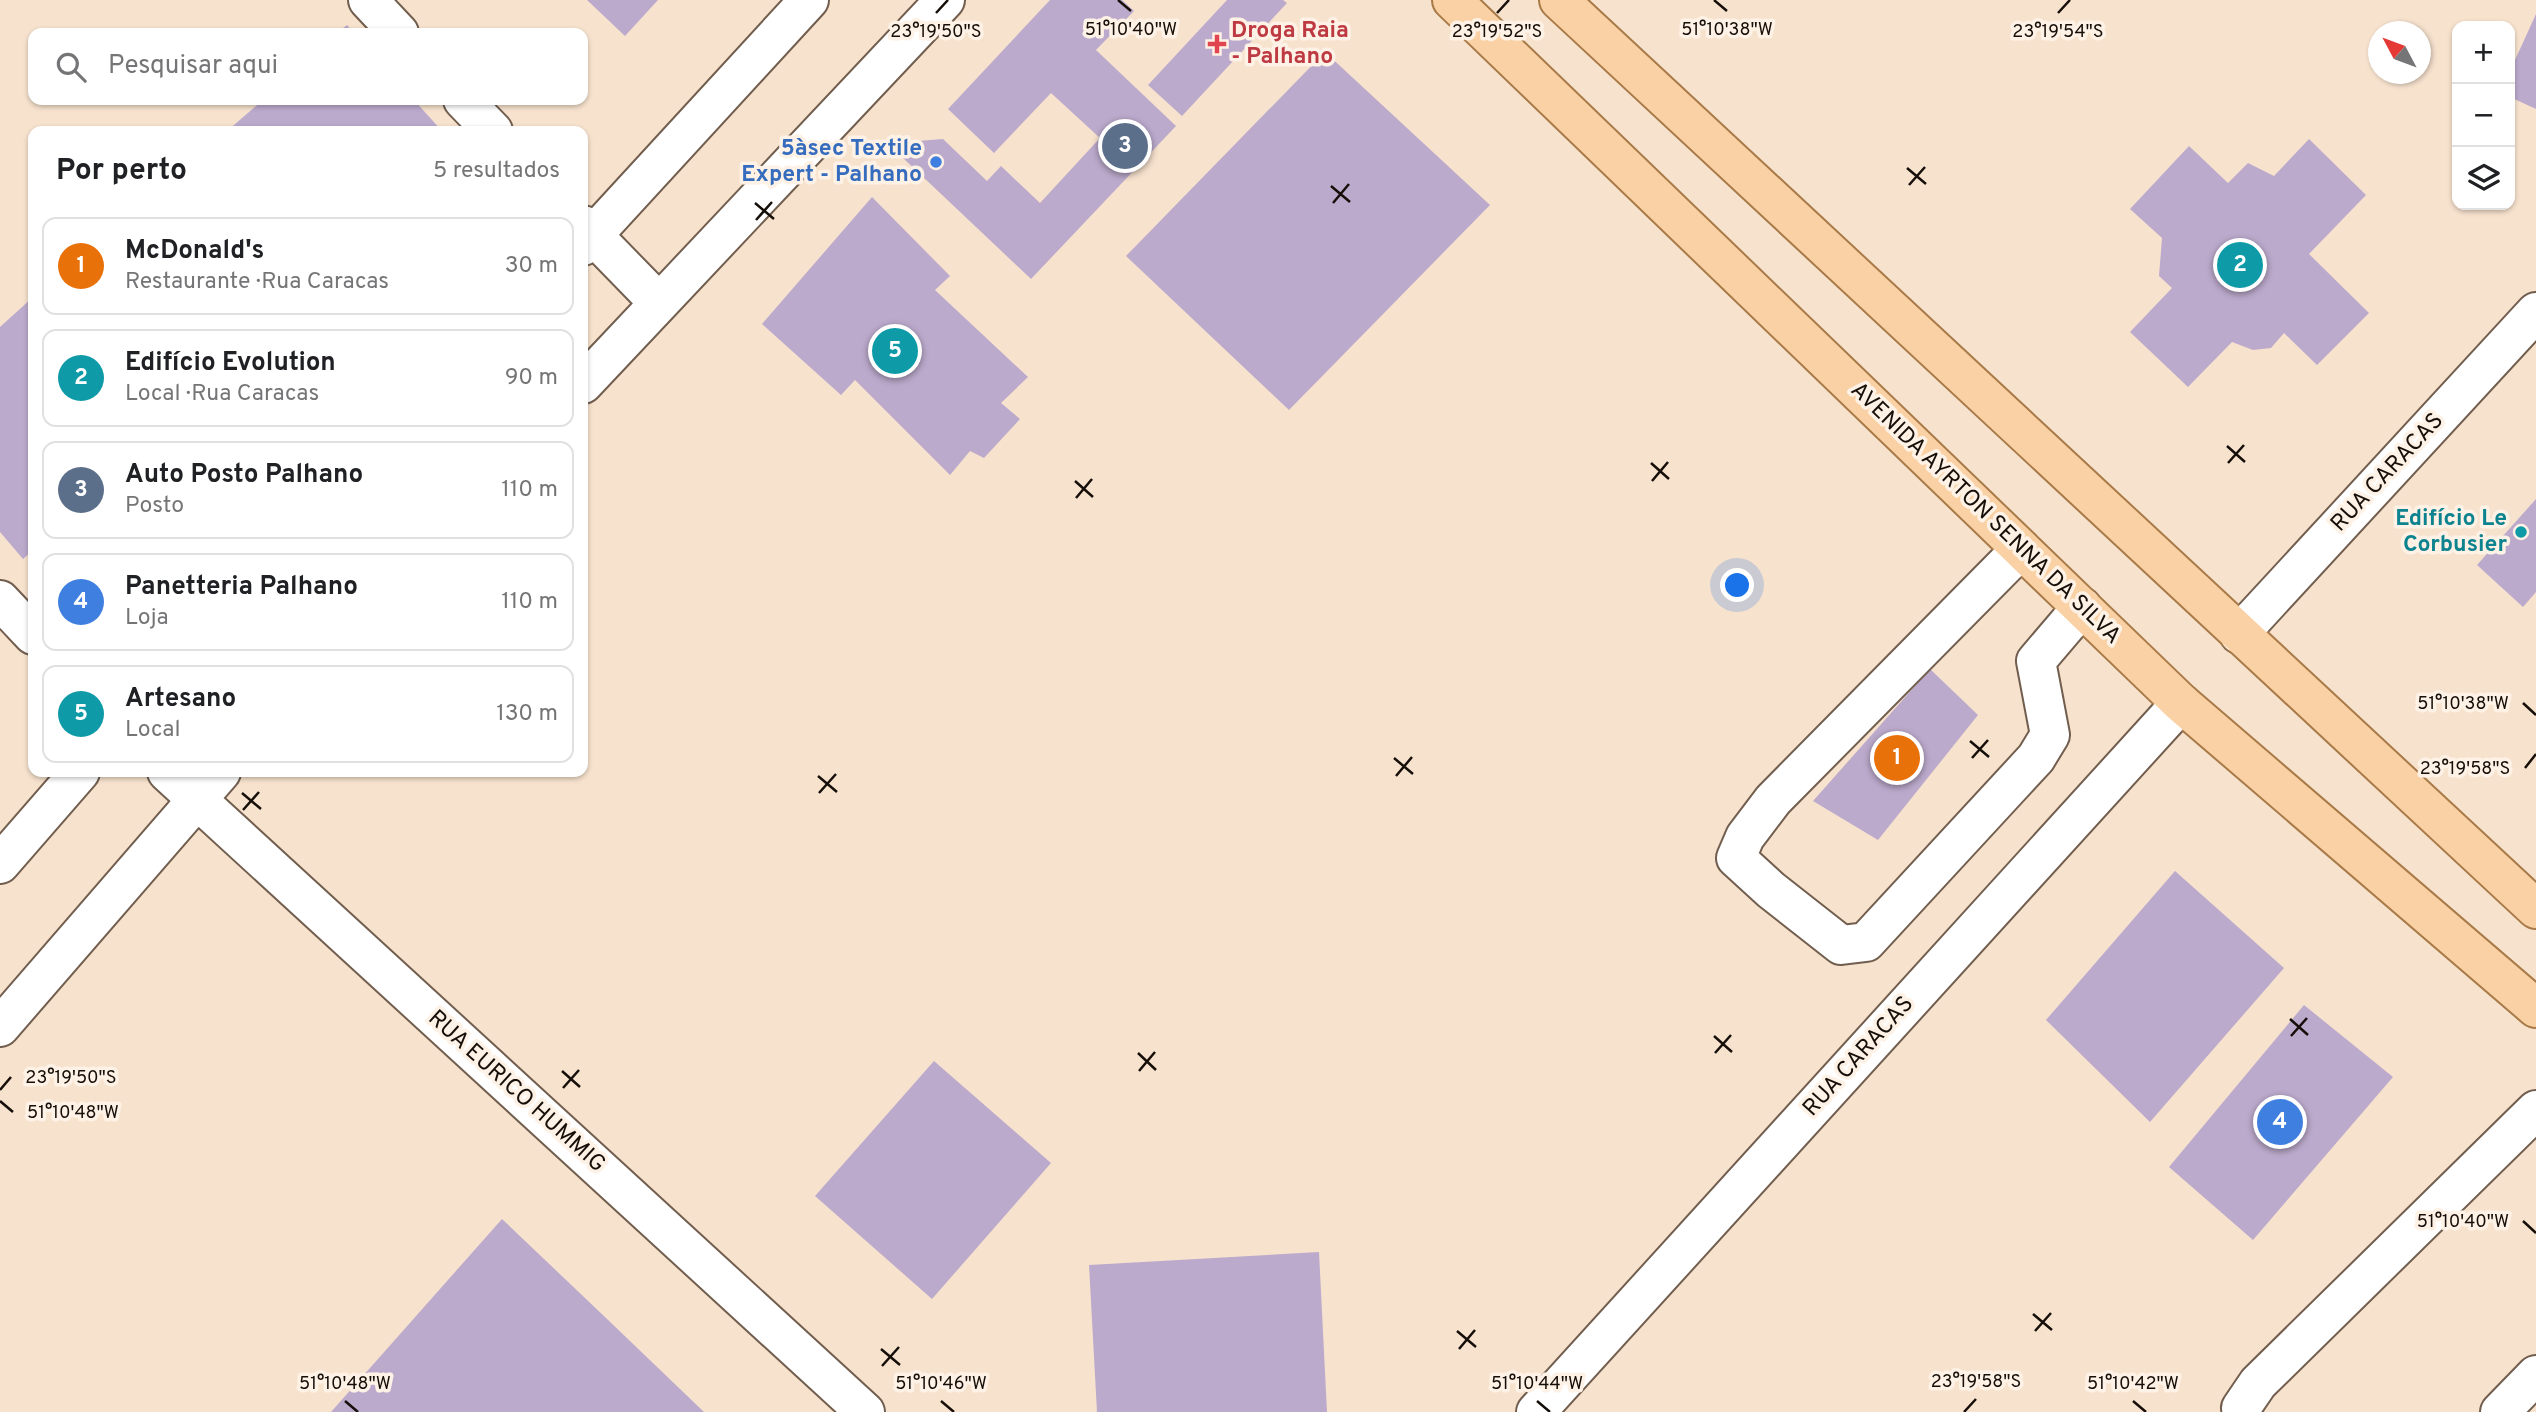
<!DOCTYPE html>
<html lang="pt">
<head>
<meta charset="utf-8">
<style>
  body { margin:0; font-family:Overpass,sans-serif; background:#f6f6f6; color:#202124 }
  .controls { position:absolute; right:21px; top:21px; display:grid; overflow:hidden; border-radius:14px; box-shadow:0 2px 5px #0004 }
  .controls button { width:63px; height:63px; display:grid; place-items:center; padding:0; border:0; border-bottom:2px solid #e0e0e0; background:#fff; color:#202124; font:35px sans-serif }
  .compass { position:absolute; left:2368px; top:21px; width:63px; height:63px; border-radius:50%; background:#fff; box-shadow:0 2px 5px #0004; rotate:311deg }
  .you { position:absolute; left:1738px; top:586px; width:24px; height:24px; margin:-18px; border:5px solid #fff; border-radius:50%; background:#1a73e8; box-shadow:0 0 0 10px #1a73e833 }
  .badge { display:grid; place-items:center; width:46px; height:46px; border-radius:50%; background:#db2777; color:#fff; font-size:23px; font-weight:700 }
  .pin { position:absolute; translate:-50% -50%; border:4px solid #fff; box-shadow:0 2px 7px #0006 }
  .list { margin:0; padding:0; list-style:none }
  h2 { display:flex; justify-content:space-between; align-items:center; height:91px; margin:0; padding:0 28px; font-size:30px }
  h2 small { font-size:23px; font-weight:400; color:#757577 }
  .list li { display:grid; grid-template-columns:46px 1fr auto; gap:21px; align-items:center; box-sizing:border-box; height:98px; margin:0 14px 14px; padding:0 14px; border:2px solid #e0e0e0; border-radius:14px }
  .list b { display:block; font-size:26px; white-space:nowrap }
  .list p { margin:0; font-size:23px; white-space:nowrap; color:#757577 }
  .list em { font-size:23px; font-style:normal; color:#757577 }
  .icon { flex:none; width:38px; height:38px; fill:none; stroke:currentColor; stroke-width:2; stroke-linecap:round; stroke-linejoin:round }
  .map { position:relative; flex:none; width:2536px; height:1412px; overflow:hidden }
  .search { position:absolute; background:#fff; box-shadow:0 2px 5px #0004; left:28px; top:28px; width:560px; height:77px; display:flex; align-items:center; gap:18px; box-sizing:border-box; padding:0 24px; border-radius:14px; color:#757577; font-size:26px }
  .panel { position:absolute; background:#fff; box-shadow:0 2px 5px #0004; left:28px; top:126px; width:560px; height:651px; border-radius:14px }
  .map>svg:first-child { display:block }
  .building { fill:#bcaacc }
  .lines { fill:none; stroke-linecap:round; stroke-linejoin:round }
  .minor-casing { stroke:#715e4e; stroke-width:42 }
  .major-casing { stroke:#a87a47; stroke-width:42 }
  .minor { stroke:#fff; stroke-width:38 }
  .major { stroke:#fad1a4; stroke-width:38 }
  .ticks { fill:none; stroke:#160f09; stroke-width:2.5 }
  .health-dot { fill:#e0444e; stroke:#fef1e5; stroke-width:2.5 }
  .shop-dot { fill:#3f7fe0; stroke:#fef1e5; stroke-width:2.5 }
  .culture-dot { fill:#0f9aa8; stroke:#fef1e5; stroke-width:2.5 }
  .labels { text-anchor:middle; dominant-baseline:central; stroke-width:7; stroke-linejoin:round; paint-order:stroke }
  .health-label { font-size:23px; font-weight:bold; fill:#be3a42; stroke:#fef1e5; text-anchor:start }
  .shop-label { font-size:23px; font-weight:bold; fill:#366cbe; stroke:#fef1e5; text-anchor:end }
  .street-label { font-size:23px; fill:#160f09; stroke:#fef1e5 }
  .culture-label { font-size:23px; font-weight:bold; fill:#0d838f; stroke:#fef1e5; text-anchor:end }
  .ticks-label { font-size:18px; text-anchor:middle; fill:#160f09; stroke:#fef1e5; stroke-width:7; stroke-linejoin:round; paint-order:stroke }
</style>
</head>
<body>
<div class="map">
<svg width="2536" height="1412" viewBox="0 0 2536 1412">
  <rect width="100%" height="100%" fill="#f7e2ce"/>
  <!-- building -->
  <path class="building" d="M587,0H658L625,36Z
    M1050,0H1122L1134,11L1096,50L1176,126L1031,279L903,158L918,141L943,139L987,181L1001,166L1040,203L1100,138L1051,93L994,153L948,109Z
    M1227,0H1283L1287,3L1182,116L1148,85Z
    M2536,14V109L2510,97V71Z
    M347,25L354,33H337Z
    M1325,52L1490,205L1289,410L1126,256Z
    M263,100H414L442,131H227Z
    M2309,139L2366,195L2309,254L2369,313L2317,365L2284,333L2271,348L2253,350L2232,342L2188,387L2130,332L2172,288L2159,276L2162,238L2130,209L2189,146L2228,183L2248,163L2274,176Z
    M872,197L950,276L935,290L1028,377L1001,403L1020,419L984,458L970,451L950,475L855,380L841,395L762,324Z
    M33,297V550L23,559L0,532V327Z
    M2536,499V592L2523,607L2477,565Z
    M1930,669L1978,715L1878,840L1813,801Z
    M2175,871L2284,968L2150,1122L2046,1020Z
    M2304,1005L2393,1077L2253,1240L2169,1167Z
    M934,1061L1051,1163L932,1299L815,1196Z
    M502,1219L606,1318L704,1412H331Z
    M1319,1252L1327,1412H1097L1089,1265Z"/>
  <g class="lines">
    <defs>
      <path id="minor" d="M368,0L399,33
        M463,100L493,131
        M583,225L659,303
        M583,246L809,0
        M583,384L945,0
        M2021,549L1773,800L1745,837L1736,858L1771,890L1841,945L1866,942L2036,758L2050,735L2036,661L2082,607
        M0,600L33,635
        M2239,634L2536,312
        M167,772L865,1412
        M0,864L80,772
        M0,1027L221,772
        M1536,1412L2181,703
        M2242,1412L2241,1408L2258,1383L2536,1110
        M2500,1412L2536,1375"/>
      <path id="major" d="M1452,0L2181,703L2536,1008
        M1559,0L2536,909"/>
    </defs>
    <!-- minor casing -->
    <use href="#minor" class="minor-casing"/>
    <!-- major casing -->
    <use href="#major" class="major-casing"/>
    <!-- minor -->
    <use href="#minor" class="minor"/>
    <!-- major -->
    <use href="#major" class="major"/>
  </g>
  <!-- ticks -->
  <path class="ticks" d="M1118,0L1131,11M1714,0L1727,11M936,13L948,0M1497,13L1509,0M2058,13L2070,0M1907,168L1926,184M1909,185L1925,167M1331,186L1350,202M755,203L774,219M1333,203L1349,184M756,220L772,202M2227,446L2245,462M1651,463L1669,479M2228,463L2244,445M1075,481L1093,497M1652,481L1668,462M1076,498L1092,479M2523,703L2536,715M1970,741L1989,757M1394,758L1413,774M1972,758L1988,740M2525,768L2536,754M818,776L837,792M1396,776L1412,757M242,793L261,809M819,793L836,774M243,810L259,792M2290,1019L2308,1035M1714,1036L1732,1052M2291,1036L2307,1018M1138,1053L1156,1070M1715,1053L1731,1035M562,1071L580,1087M1139,1071L1155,1052M563,1088L579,1070M0,1090L11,1077M0,1101L13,1112M2523,1221L2536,1233M2033,1314L2052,1330M1457,1331L1476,1347M2035,1331L2051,1313M881,1349L900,1365M1459,1349L1475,1330M882,1366L899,1347M345,1401L358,1412M941,1401L954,1412M1537,1401L1550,1412M2133,1401L2146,1412M1964,1412L1976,1399"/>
  <!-- markers -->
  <path class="health-dot" d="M1213.5 33.5h7v7h7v7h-7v7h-7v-7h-7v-7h7z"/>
  <circle class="shop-dot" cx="936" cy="162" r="7"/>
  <circle class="culture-dot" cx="2521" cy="532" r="7"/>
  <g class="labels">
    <!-- health labels -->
    <g class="health-label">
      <text x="1231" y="31">Droga Raia<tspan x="1231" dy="26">- Palhano</tspan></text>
    </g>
    <!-- shop labels -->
    <g class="shop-label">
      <text x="922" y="149">5àsec Textile<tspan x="922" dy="26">Expert - Palhano</tspan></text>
    </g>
    <!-- street labels -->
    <g class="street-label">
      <text transform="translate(2388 473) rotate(-47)">RUA CARACAS</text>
      <text transform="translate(1985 514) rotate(44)">AVENIDA AYRTON SENNA DA SILVA</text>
      <text transform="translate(1859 1057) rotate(-48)">RUA CARACAS</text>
      <text transform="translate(516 1092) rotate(42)">RUA EURICO HUMMIG</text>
    </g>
    <!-- culture labels -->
    <g class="culture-label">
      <text x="2507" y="519">Edifício Le<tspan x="2507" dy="26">Corbusier</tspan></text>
    </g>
  </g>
  <g class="ticks-label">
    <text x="1131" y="35">51°10'40"W</text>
    <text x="1727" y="35">51°10'38"W</text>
    <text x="936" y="37">23°19'50"S</text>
    <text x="1497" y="37">23°19'52"S</text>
    <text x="2058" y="37">23°19'54"S</text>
    <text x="2463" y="709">51°10'38"W</text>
    <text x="2465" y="774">23°19'58"S</text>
    <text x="71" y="1083">23°19'50"S</text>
    <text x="73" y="1118">51°10'48"W</text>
    <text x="2463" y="1227">51°10'40"W</text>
    <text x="1976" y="1387">23°19'58"S</text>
    <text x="345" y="1389">51°10'48"W</text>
    <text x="941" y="1389">51°10'46"W</text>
    <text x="1537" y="1389">51°10'44"W</text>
    <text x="2133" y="1389">51°10'42"W</text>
  </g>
</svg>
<div class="controls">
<button>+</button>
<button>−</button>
<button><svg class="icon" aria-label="layers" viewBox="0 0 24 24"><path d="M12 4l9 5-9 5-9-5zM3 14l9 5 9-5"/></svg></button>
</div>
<svg class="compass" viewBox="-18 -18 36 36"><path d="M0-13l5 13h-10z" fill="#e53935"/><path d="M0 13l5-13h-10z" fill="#757577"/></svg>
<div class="you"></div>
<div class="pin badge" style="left:1897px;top:758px;background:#e8710a">1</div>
<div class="pin badge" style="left:2240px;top:265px;background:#0f9aa8">2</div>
<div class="pin badge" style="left:1125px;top:146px;background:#5c6f8a">3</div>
<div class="pin badge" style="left:2280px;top:1122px;background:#3f7fe0">4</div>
<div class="pin badge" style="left:895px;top:351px;background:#0f9aa8">5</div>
<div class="search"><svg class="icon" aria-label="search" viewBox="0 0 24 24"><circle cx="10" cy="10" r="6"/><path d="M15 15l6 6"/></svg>Pesquisar aqui</div>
<section class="panel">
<h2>Por perto<small>5 resultados</small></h2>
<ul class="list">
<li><span class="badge" style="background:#e8710a">1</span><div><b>McDonald's</b><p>Restaurante · Rua Caracas</p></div><em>30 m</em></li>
<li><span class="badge" style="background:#0f9aa8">2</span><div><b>Edifício Evolution</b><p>Local · Rua Caracas</p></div><em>90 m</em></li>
<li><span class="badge" style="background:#5c6f8a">3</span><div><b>Auto Posto Palhano</b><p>Posto</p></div><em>110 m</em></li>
<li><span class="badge" style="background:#3f7fe0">4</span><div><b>Panetteria Palhano</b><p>Loja</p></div><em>110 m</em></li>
<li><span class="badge" style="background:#0f9aa8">5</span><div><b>Artesano</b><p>Local</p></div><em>130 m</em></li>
</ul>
</section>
</div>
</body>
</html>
